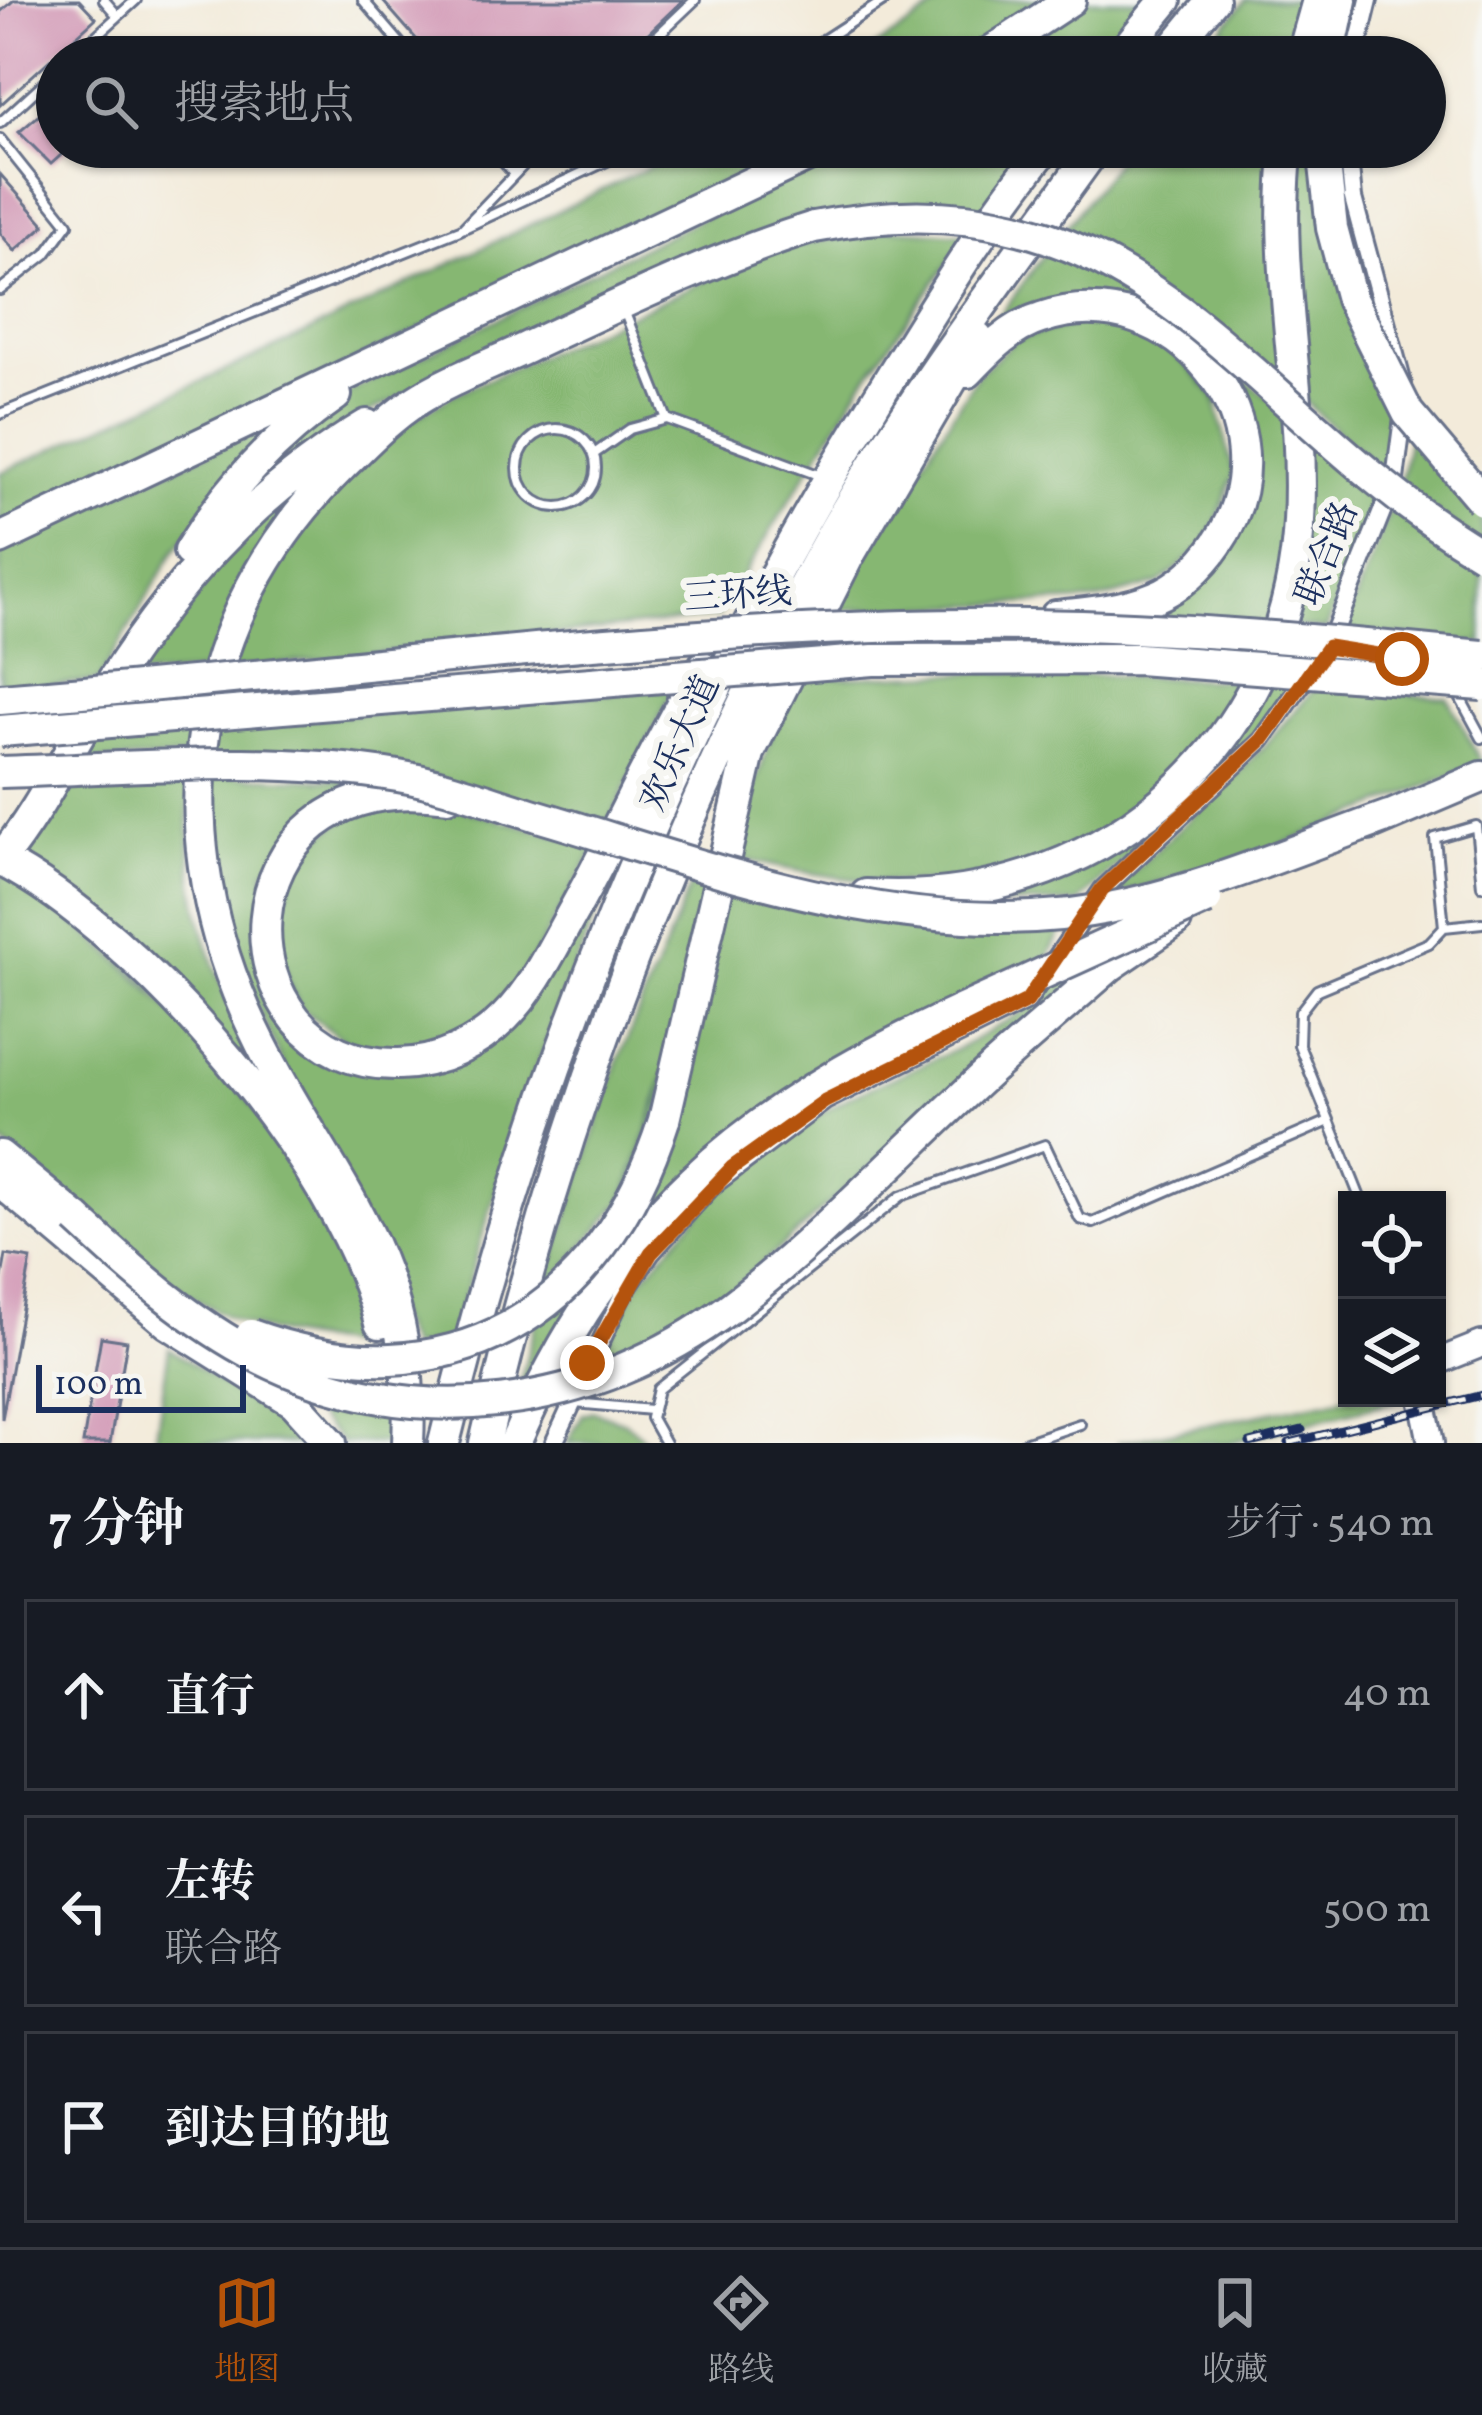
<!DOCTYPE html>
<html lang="zh">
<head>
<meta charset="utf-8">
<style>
  body { margin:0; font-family:Vollkorn,"Noto Serif SC",serif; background:#20242c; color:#f1f3f6 }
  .controls { position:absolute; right:36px; bottom:36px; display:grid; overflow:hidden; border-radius:0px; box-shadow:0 3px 9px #0004 }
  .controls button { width:108px; height:108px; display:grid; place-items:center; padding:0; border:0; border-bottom:3px solid #363941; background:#171b24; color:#f1f3f6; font:60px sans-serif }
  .scale { position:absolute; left:36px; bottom:30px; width:210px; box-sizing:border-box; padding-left:12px; border:6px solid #1b2f5e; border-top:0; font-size:33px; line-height:42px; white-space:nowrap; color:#1b2f5e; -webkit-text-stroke:9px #f6f6f2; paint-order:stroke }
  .stop { position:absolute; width:36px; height:36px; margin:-27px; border:9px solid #b45309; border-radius:50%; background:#fff }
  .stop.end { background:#b45309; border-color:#fff; box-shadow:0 3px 12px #0008 }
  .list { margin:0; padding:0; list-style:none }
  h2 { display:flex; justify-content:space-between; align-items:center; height:156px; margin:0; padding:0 48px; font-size:51px }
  h2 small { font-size:39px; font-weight:400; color:#9ea1a6 }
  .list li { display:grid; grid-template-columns:78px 1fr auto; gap:36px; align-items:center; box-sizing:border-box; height:192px; margin:0 24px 24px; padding:0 24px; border:3px solid #363941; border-radius:0px }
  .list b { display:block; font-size:45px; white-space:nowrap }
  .list p { margin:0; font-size:39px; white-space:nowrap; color:#9ea1a6 }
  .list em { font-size:39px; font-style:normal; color:#9ea1a6 }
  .icon { flex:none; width:66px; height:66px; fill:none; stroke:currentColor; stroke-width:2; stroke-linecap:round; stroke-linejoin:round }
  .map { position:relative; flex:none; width:1482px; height:1443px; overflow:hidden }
  .search { position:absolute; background:#171b24; box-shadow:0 3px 9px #0004; left:36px; right:36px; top:36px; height:132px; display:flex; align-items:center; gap:30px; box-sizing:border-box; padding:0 42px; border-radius:66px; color:#9ea1a6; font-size:45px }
  .sheet { height:804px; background:#171b24 }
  nav { display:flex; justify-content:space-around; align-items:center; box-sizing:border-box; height:168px; border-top:3px solid #363941; background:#171b24; font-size:33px; color:#9ea1a6 }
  nav a { display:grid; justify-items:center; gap:6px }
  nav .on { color:#b45309 }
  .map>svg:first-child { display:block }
  .forest { fill:#86b772; stroke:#507368; stroke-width:3 }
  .building { fill:#d298b5 }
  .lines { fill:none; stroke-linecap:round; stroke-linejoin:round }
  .lane-casing { stroke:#677189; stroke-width:14 }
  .street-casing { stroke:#677189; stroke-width:22 }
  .secondary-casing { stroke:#677189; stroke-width:30 }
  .highway-casing { stroke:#677189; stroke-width:36 }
  .lane { stroke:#fff; stroke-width:8 }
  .street { stroke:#fff; stroke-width:16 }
  .secondary { stroke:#fff; stroke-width:24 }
  .highway { stroke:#fff; stroke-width:30 }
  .rail-casing { stroke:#1b2f5e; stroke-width:9 }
  .rail { stroke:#f6f6f2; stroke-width:4.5; stroke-dasharray:14; stroke-linecap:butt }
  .highway-bridge-casing { stroke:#677189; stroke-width:36; stroke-linecap:butt }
  .highway-bridge { stroke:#fff; stroke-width:30 }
  .route { stroke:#b45309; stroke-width:15 }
  .labels { text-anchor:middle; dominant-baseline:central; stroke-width:12; stroke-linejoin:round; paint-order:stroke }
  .street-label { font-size:36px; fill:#1b2f5e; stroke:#f6f6f2 }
</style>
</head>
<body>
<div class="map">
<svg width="1482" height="1443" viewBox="0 0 1482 1443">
  <rect width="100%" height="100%" fill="#f6f6f2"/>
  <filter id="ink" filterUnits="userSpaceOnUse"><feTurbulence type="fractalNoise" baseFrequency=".00833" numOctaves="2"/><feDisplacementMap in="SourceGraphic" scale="24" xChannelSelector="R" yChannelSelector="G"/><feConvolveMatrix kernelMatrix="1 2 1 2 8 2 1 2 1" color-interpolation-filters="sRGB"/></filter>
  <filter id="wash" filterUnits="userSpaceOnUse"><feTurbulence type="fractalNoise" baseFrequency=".004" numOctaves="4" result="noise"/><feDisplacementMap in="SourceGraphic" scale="48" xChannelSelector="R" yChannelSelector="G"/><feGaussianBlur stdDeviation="2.7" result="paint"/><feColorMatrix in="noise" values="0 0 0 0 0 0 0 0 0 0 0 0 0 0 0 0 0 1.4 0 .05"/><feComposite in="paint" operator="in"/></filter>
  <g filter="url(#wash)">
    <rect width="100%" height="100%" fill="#f3ebda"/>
    <!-- forest -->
    <path class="forest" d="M948,0H1052L961,57H860Z
      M1085,0H1157L1110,57H1003Z
      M1246,0H1311L1294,57H1199Z
      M691,147H799L0,532V473L290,341Z
      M846,147H1036L980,214L890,208L526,335L346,424L209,536L251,477L350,392Z
      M1127,147H1279L1287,387L1061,234Z
      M1295,147H1315L1397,409L1387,477L1301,398Z
      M892,229L969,234L864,380L718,617L223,670L294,534L398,428L451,396L778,248Z
      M1048,249L1089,264L1289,413L1295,498L1270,626L1127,619L1197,583L1253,440L1134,307L978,345Z
      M1089,321L1147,332L1212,387L1234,474L1208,542L1160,583L1095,601L830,610L978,374L1017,339Z
      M285,419L175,550L98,681L0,689V545Z
      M1301,424L1378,495L1326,630L1284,625Z
      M1411,428L1482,511V545L1399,486Z
      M347,447L206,671L121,679L198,573Z
      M1392,505L1482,567V644L1343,631Z
      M995,672L1249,681C1229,716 1200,742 1172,771C1155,788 1139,810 1120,823C996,905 866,889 730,856L792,679Z
      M1265,682L1297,684L1257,731L1078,903L945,904L1101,853Z
      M1317,686L1448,698L1482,763L1262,853L1104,899L1243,769Z
      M674,688L609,822L208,756L210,726Z
      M192,729L190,757L72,762L83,738Z
      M208,775L383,783L264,872L301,1036L450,1064L619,852L520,1111L451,1340L410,1348L226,936Z
      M189,776C184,921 217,983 281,1108L15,858L64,780Z
      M448,806L597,846L508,1002L446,1047L359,1051L301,1009L273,946L299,852L355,811Z
      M5,873C154,968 340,1173 376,1350C335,1342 287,1339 247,1325C168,1296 67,1196 0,1141V879Z
      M695,874L709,878L659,1101L623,1200L542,1295L616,1066Z
      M724,881L1065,924L1048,957L808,1077L529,1388L518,1390L536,1321L610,1252Z
      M1114,949L707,1313L591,1374L642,1279L726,1183L806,1123L849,1097L960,1048L1024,1011L1056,976Z
      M169,1348L308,1443H155Z
      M280,1377L384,1407L387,1443H342Z
      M1347,1397L1396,1401L1227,1443H1117Z
      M593,1411L626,1422L649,1443H567L583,1414Z"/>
    <g id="blocks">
      <!-- building -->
      <path class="building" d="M14,0H79L96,18L0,105V12Z
        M382,0H683L623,57H432Z
        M57,100V147H70L51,164L19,132Z
        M0,174L45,225L15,251L0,233Z
        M6,1255L31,1259L2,1419L0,1288Z
        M101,1337L127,1341L110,1443H83Z"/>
    </g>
  </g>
  <g filter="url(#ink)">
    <use href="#blocks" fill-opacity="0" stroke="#677189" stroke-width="3"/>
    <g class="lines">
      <defs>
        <path id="lane" d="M104,0L118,16
          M363,0L412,57
          M73,57L136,0
          M635,57L695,0
          M797,57L885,0
          M0,123L57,71
          M0,139L68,224L46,254L0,290
          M490,147L514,174
          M463,228L541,147
          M625,313L667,419L821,476
          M0,414L460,230L637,147
          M518 468a39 39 0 1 1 78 0a39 39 0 1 1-78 0Z
          M594,454L630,429L667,419
          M1457,692L1482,738
          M1444,927L1435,838L1476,826L1482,886
          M1361,1200L1299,1045L1300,1012L1317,990L1429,943L1444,927L1482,923
          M575,1403L651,1410
          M665,1443L651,1418L658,1389L901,1196L1045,1145L1080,1219L1093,1223L1329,1121
          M1024,1443L1080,1424"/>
        <path id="street" d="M1355,57L1369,0
          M1348,147L1353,198L1403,384
          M554,1443L622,1296L651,1253L712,1186L825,1101L1027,1001L1103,889L1262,740L1328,647L1395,479L1404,410"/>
        <path id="secondary" d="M1437,1362L1482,1344
          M1422,1398L1431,1443"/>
        <path id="highway" d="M983,57L1070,0
          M1119,57L1166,0
          M1166,57L1213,0
          M1302,57L1318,0
          M1329,57L1341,0
          M1323,147L1332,228L1351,299
          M968,372C989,350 1011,327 1041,318C1174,273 1299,426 1217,544C1202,566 1180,587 1155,597C1124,610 1089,613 1056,616
          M0,539L827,147
          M189,551C226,490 277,435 336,395
          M448,796C211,761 215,1069 399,1064C439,1063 477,1045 505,1017C533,989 551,951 570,917C616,835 654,748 703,667
          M1369,825L1482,777
          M0,860C142,933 343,1166 380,1323
          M0,860C39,812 65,757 97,705C167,591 251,494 367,425
          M866,895C1093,910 1287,753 1299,521C1306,396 1272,272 1287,147
          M994,1067L1111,965L1176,921
          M664,1120L749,753L848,557L977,337
          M0,1156L77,1219
          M0,1181L168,1323L294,1402L331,1443
          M408,1443C418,1243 317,1173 245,1010C162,820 191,615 341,467C364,445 389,418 416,401C450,379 493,364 530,346C624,302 715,258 814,227
          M444,1443C535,1069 671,732 874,404C928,317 981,227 1046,147
          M485,1443C558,1126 674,812 835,529C912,395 1006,273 1096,147
          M515,1443C613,1218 742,1111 960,1011"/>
      </defs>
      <!-- lane casing -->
      <use href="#lane" class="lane-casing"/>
      <!-- street casing -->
      <use href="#street" class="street-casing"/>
      <!-- secondary casing -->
      <use href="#secondary" class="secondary-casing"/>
      <!-- highway casing -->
      <use href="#highway" class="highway-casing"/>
      <!-- lane -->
      <use href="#lane" class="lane"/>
      <!-- street -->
      <use href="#street" class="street"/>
      <!-- secondary -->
      <use href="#secondary" class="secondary"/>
      <!-- highway -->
      <use href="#highway" class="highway"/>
      <defs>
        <path id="rail" d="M1250,1443L1302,1430
          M1289,1443L1482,1395"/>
      </defs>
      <!-- rail casing -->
      <use href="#rail" class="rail-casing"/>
      <!-- rail -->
      <use href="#rail" class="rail"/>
      <defs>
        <path id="highway-bridge" d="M814,227C1148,162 1241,412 1482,554
          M1351,299L1408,413L1482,500
          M0,699C321,674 644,628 967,625C1138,623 1312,639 1482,656
          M0,731L873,660L1138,659L1482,685
          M0,772C132,768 268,754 398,776C446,784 491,802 538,816C706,866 881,933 1060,915C1173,904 1282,854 1389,816
          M960,1011L1206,899
          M77,1219C133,1271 190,1322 258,1357C414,1437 594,1410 731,1307C825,1235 907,1146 994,1067
          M251,1335C449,1407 603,1313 664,1120"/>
      </defs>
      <!-- highway-bridge casing -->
      <use href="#highway-bridge" class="highway-bridge-casing"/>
      <!-- highway-bridge -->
      <use href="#highway-bridge" class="highway-bridge"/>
    </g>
  </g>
  <g class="lines" filter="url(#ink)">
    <!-- route -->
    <path class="route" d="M587,1363L651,1253L733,1167L825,1101L1027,1001L1102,889L1262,740L1328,647L1402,659"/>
  </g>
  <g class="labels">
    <!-- street labels -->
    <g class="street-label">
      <text transform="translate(1329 554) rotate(-68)">联合路</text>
      <text transform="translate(738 597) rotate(-4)">三环线</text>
      <text transform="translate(682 744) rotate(-66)">欢乐大道</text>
    </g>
  </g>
</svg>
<div class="controls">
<button><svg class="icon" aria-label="locate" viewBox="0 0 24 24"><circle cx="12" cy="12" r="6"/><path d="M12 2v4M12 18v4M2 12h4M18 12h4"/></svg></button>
<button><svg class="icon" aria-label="layers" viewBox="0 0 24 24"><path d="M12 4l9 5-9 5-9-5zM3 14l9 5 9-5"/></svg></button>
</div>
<div class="scale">100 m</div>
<div class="stop" style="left:1402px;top:659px"></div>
<div class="stop end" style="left:587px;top:1363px"></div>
<div class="search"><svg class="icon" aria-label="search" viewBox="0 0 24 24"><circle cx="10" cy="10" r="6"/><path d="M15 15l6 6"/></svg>搜索地点</div>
</div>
<section class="sheet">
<h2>7 分钟<small>步行 · 540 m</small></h2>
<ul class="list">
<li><svg class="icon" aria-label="ahead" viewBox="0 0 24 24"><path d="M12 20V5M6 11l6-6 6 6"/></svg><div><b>直行</b></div><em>40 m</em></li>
<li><svg class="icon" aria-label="left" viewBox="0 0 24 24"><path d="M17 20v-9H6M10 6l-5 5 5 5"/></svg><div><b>左转</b><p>联合路</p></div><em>500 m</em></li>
<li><svg class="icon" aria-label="arrive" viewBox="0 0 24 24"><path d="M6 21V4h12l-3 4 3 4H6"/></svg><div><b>到达目的地</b></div></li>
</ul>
</section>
<nav>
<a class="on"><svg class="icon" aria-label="map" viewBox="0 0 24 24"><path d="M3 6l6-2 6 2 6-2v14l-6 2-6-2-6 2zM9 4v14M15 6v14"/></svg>地图</a>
<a><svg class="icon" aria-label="directions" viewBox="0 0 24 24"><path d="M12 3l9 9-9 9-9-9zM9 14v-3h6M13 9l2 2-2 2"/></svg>路线</a>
<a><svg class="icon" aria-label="saved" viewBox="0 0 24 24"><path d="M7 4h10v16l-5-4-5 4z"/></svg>收藏</a>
</nav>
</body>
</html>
